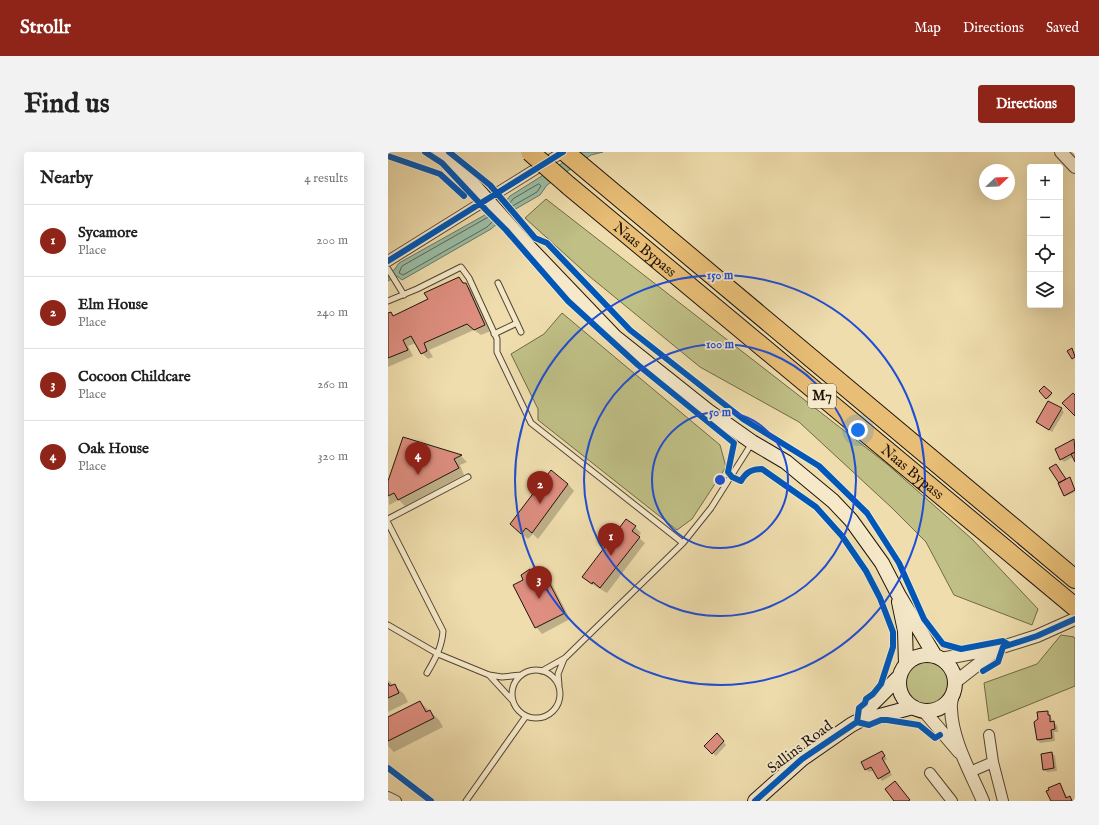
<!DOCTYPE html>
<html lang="en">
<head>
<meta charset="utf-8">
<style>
  body { margin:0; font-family:"IM FELL English",serif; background:#f2f2f2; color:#222 }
  .controls { position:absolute; right:12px; top:12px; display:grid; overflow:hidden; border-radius:4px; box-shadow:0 4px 16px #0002 }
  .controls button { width:36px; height:36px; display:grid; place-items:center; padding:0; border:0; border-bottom:1px solid #e0e0e0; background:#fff; color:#222; font:20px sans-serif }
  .compass { position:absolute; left:591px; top:12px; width:36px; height:36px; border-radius:50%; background:#fff; box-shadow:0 4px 16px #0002; rotate:67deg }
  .you { position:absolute; left:470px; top:278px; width:14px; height:14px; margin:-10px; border:3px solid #fff; border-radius:50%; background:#1a73e8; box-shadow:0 0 0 6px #1a73e833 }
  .badge { display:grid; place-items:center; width:26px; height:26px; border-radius:50%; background:#8f2418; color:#fff; font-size:13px; font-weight:700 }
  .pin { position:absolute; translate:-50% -33px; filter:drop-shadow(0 1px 2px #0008) }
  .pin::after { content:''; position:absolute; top:21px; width:14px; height:12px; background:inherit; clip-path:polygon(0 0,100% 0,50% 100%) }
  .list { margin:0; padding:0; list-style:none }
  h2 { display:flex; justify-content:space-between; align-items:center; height:52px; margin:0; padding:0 16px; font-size:17px }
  h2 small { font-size:13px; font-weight:400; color:#767676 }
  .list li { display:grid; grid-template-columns:26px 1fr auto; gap:12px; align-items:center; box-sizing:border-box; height:72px; padding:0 16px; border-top:1px solid #e0e0e0 }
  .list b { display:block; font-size:15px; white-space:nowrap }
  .list p { margin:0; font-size:13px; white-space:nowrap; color:#767676 }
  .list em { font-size:13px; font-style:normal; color:#767676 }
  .icon { flex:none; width:22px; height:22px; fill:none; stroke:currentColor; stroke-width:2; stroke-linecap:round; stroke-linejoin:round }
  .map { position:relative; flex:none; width:687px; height:649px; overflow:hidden; border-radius:4px }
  header { display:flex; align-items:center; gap:24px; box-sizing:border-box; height:56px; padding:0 20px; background:#8f2418; color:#fff }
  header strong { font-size:19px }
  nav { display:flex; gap:22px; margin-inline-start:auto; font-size:14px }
  .intro { display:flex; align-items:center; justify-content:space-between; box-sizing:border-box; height:96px; padding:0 24px }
  h1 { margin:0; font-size:28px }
  .button { padding:10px 18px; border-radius:4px; background:#8f2418; color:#fff; font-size:14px; font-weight:700 }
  main { display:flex; gap:24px; padding:0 24px }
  aside { flex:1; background:#fff; border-radius:4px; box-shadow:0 4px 16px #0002 }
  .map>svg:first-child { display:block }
  .green { fill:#bfbf86; stroke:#6f6a49 }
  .water { fill:#9bbda5; stroke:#697968 }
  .shadow { fill:#0003 }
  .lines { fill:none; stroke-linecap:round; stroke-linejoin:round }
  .shore { stroke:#5d6858; stroke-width:1 }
  .building { fill:#df8f81; stroke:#1f140c }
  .service-casing { stroke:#534634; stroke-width:7 }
  .minor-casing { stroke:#534634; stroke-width:12 }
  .tertiary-casing { stroke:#534634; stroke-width:14 }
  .secondary-casing { stroke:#1f140c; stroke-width:16 }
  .motorway-casing { stroke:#1f140c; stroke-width:20 }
  .service { stroke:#f5e9ca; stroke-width:5 }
  .minor { stroke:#f5e9ca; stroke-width:10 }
  .tertiary { stroke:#f5e9ca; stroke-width:12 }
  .secondary { stroke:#f5e9ca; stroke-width:14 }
  .motorway { stroke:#e8be76; stroke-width:18 }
  .secondary-bridge-casing { stroke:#1f140c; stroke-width:16; stroke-linecap:butt }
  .motorway-bridge-casing { stroke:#1f140c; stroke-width:20; stroke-linecap:butt }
  .secondary-bridge { stroke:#f5e9ca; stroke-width:14 }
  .motorway-bridge { stroke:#e8be76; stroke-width:18 }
  .cycleway-casing { stroke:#f5e9ca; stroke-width:8 }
  .cycleway { stroke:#0057b8; stroke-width:6 }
  .ring { fill:none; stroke:#1d4ed8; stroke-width:2 }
  .labels { text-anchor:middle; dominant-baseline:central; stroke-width:3.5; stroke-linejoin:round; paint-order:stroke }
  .shield { fill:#f5e9ca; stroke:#5f5445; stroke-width:1 }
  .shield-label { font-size:14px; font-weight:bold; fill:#1f140c }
  .street-label { font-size:15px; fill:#1f140c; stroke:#f5e9ca }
  .centre { fill:#1d4ed8; stroke:#f5e9ca; stroke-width:2 }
  .ring-label { font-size:12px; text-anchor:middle; font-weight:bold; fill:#1d4ed8; stroke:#f5e9ca; stroke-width:3.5; stroke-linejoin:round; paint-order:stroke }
</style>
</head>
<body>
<header>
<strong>Strollr</strong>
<nav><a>Map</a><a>Directions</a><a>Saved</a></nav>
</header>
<div class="intro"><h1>Find us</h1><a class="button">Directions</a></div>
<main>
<aside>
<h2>Nearby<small>4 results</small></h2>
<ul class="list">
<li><span class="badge">1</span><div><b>Sycamore</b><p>Place</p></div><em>200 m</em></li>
<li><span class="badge">2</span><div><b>Elm House</b><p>Place</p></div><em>240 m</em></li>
<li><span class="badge">3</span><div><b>Cocoon Childcare</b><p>Place</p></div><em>260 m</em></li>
<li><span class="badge">4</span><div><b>Oak House</b><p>Place</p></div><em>320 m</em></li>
</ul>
</aside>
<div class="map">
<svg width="687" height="649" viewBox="0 0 687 649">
  <rect width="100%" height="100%" fill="#efddad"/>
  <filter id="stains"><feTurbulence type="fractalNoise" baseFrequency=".005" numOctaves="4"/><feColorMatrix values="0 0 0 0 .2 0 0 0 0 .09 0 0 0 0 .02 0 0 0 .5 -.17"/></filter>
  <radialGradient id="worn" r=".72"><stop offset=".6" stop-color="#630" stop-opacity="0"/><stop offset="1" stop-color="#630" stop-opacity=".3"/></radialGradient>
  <!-- green -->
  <path class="green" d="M158,47L499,312L584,387L650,457L644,473L566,443L538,390L504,356L411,270L312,215L201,124L137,66Z
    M174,161L332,293L338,315L304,367L289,378L150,268V257L123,202L156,182Z
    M673,483L686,485L687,487V534L601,569L596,531L649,512Z
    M517 531a22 22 0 1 1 44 0a22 22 0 1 1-44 0Z"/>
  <!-- water -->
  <path class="water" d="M192,0H215L203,3L159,33L152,43L124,59L103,77L14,128L9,124L0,129V122L7,117L11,111L95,64L116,51L122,44Z"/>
  <!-- shadow -->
  <path class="shadow" d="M71,126L84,138L103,179L93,183L86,178L41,198L45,205L40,207L34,201L28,191L20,194L25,204L0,215V162L3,161L6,165L41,148Z
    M684,197L687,201L686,207L685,206Z
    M656,235L664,243L660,247L652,239Z
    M673,257L676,260L664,280L649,270Z
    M15,286L73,304L79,310L72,313L76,323L17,354L11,348L1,353L0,333Z
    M686,289L687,308L685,305L676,310L673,307Z
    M683,328L687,340L678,344L677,343Z
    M180,332L186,339L150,387L145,382L140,387L130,378Z
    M247,375L253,381L250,385L257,391L219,441L202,431L196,425Z
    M154,418L160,424L182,467L154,482L148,475L137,428L142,419L146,422Z
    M0,528L16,542L20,550L0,560Z
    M32,550L51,568L55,575L6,600L0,594V566Z
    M659,560L664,567V571L669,573L670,580H666L667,589L652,591L650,588Z
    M329,582L338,593L328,604L318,594Z
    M494,600L499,607L496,609L504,623L494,629L486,618L481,620L474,611Z
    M664,601L667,604L669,619L659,620L656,617Z
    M672,632L680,646L682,645L685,649H664Z"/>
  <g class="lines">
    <!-- shore -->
    <path class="shore" d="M151,32L153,34L149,40L121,56L119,55L125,47Z
      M102,64L14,114L11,121L15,123L99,75L106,68"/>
  </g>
  <!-- building -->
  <path class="building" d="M71,125L75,131H78L97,173L86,178L79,172L36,191L39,199L33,202L23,184L15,188L20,198L0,206V161L3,160L5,164L40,147L36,141Z
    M684,196L687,205L684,207L679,199Z
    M656,234L664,241L658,247L651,239Z
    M685,241L687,243V264L674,251Z
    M660,249L674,256L661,278L648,270Z
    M15,285L74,303L66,307L71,316L10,348L6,341L0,344V329Z
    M686,287L687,300L672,308L667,297Z
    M687,300V310L683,302Z
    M668,312L678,327L671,331L661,316Z
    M163,318L180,332L144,381L138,376L133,382L122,372Z
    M682,325L687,338L676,344L670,331Z
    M238,367L248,374L244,379L252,385L212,436L205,430L204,432L194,425Z
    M142,417L145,422L154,417L177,461L147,476L125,433L135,428L133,423Z
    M0,531L2,534L7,532L11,541L0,546Z
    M32,549L38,560L42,558L46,566L0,589V565Z
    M660,559V563H662V570L666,569L667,577L663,578L664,586L649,588L646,570L650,567L649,560Z
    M329,581L336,589L324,602L316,594Z
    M494,599L497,604L494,606L502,620L490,627L483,615L477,618L473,610Z
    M664,600L666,616L655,618L653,602Z
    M507,629L522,648L520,649H506L497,637Z
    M672,631L678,646L682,644L684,649H663L658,639L661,638L660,636Z"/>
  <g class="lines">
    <defs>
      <path id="service" d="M0,117L16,143
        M110,131L133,180
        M0,149L29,137L73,115L81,126L109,187V200L143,271L295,391
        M106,182L129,171
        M0,367L80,325
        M0,371L55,479C54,495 47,507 39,521
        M0,473L50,502L101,523L114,525L133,523
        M124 542a24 24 0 1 1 48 0a24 24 0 1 1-48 0Z
        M154,519L177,506L295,391L323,356L364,291
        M101,523L124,548
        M171,533L170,522L176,507
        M78,649L138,564"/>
      <path id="minor" d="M0,109L175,0
        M601,583L605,610L615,649
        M582,620L605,610
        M542,621L564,649
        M0,645L8,649"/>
      <path id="tertiary" d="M673,0L687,15
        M553,507L611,496L649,484L687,467
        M566,531L611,496
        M566,538C565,544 562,551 563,557C564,589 583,621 595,649
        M536,559L571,600"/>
      <path id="secondary" d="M52,0L64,10L88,36
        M138,92L227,185L320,259L364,290L398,310L445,349L463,368L494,411L510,442L547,504
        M511,450L517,479L518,512
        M511 531a28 28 0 1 1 56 0a28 28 0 1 1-56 0Z
        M476,566L482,554L511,525
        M367,649L414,607L463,573L476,566L488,565L525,555"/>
      <g id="motorway">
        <path d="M177,0L687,427"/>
        <path id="s1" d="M181,34L687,455"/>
      </g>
    </defs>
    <!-- service casing -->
    <use href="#service" class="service-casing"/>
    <!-- minor casing -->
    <use href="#minor" class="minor-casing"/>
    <!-- tertiary casing -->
    <use href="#tertiary" class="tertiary-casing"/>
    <!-- secondary casing -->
    <use href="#secondary" class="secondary-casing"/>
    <!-- motorway casing -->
    <use href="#motorway" class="motorway-casing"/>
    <!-- service -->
    <use href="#service" class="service"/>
    <!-- minor -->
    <use href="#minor" class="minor"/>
    <!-- tertiary -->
    <use href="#tertiary" class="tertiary"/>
    <!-- secondary -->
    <use href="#secondary" class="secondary"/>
    <!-- motorway -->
    <use href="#motorway" class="motorway"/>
    <defs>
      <path id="secondary-bridge" d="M88,36L138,92"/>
      <path id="motorway-bridge" d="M142,0L181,34"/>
    </defs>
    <!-- secondary-bridge casing -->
    <use href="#secondary-bridge" class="secondary-bridge-casing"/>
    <!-- motorway-bridge casing -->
    <use href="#motorway-bridge" class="motorway-bridge-casing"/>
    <!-- secondary-bridge -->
    <use href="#secondary-bridge" class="secondary-bridge"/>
    <!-- motorway-bridge -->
    <use href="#motorway-bridge" class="motorway-bridge"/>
    <defs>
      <path id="cycleway" d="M37,0L54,11L98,58L118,78L180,149L250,213L346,291L340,320L344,325L353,329C358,320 364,317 374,317L428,355L454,384L478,419L492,446L505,480V495L493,532L485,542L478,547L477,551L471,556L469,570
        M61,0L102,33L147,86L159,91L242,178L355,267L431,314L479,361L511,411L536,467L555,492L573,497L615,489L621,493
        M0,4L52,22L76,44
        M0,109L175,0
        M595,519L610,510L615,495L649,484L687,467
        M469,570L481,573L493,568H499L531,573L547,586L552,583
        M0,616L43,649
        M367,649L414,607L469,570"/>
    </defs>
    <!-- cycleway casing -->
    <use href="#cycleway" class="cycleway-casing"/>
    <!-- cycleway -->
    <use href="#cycleway" class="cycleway"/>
  </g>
  <!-- distance rings -->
  <g class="ring">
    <circle cx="332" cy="328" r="68"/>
    <circle cx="332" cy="328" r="136"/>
    <circle cx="332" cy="328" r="205"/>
  </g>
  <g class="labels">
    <!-- shield labels -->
    <rect class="shield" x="420" y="232" width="28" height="24" rx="3"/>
    <g class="shield-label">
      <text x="434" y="244">M7</text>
    </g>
    <!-- street labels -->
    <g class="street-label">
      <text stroke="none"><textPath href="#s1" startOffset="99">Naas Bypass</textPath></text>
      <text stroke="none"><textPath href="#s1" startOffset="447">Naas Bypass</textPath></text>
      <text transform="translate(412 595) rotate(-37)">Sallins Road</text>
    </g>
  </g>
  <circle cx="332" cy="328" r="6" class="centre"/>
  <g class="ring-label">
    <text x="332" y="127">150 m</text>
    <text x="332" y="196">100 m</text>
    <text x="332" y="264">50 m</text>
  </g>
  <rect width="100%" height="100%" filter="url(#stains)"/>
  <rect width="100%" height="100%" fill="url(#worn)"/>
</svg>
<div class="controls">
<button>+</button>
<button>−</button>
<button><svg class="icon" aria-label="locate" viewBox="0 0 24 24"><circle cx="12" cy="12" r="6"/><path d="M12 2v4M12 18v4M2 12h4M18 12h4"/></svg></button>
<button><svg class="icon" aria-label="layers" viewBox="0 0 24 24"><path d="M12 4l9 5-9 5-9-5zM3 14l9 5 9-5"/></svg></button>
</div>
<svg class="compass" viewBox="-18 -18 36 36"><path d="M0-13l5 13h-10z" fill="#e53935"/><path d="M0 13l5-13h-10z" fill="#767676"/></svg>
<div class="you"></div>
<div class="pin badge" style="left:223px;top:404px">1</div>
<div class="pin badge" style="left:152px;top:352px">2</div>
<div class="pin badge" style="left:151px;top:447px">3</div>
<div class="pin badge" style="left:30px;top:323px">4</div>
</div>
</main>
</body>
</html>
